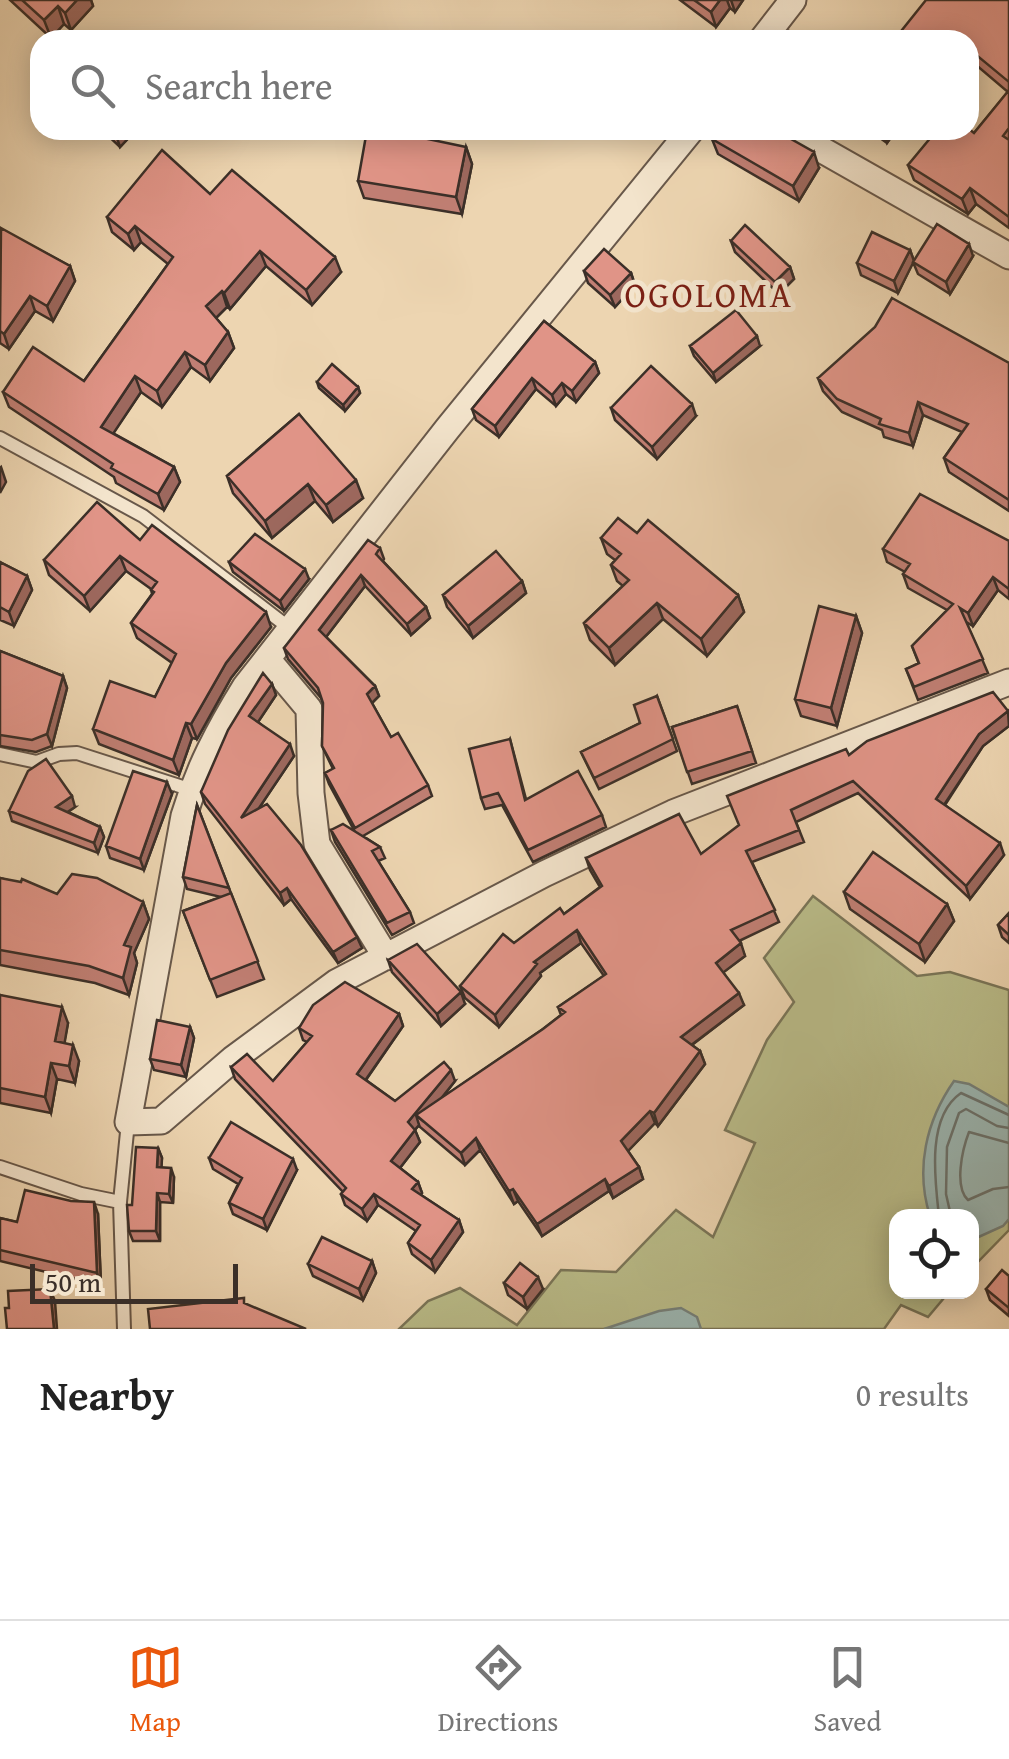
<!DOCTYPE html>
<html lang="en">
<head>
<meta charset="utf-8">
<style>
  body { margin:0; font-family:"Gentium Book Plus",serif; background:#f2f2f2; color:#222 }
  .controls { position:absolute; right:30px; bottom:30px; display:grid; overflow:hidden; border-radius:20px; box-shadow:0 5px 25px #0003 }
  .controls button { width:90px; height:90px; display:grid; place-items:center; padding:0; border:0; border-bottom:2px solid #e0e0e0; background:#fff; color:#222; font:50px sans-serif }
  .scale { position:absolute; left:30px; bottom:25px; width:208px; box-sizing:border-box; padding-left:10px; border:5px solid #3b2f28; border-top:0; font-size:28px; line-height:35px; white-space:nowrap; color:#3b2f28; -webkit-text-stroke:8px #f3e4cc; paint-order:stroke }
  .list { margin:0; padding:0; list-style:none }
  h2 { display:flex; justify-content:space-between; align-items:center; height:130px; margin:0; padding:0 40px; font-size:42px }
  h2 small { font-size:32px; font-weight:400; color:#767676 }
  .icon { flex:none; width:55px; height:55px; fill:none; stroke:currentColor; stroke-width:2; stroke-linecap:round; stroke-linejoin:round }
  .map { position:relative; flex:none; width:1009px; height:1329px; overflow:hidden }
  .search { position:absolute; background:#fff; box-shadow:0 5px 25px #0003; left:30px; right:30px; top:30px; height:110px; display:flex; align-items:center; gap:25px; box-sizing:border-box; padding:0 35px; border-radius:30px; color:#767676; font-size:38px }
  .sheet { height:290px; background:#fff }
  nav { display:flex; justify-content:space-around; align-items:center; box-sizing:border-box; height:140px; border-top:2px solid #e0e0e0; background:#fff; font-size:28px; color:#767676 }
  nav a { display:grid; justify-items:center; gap:5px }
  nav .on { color:#ea580c }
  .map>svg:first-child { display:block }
  .green { fill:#babd8a; stroke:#7a7659; stroke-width:2.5 }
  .water { fill:#9bb7b3; stroke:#75817b; stroke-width:2.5 }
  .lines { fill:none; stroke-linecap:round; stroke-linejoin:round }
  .shore { stroke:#6b736e; stroke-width:2.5 }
  .lane-casing { stroke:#68584a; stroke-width:16 }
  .street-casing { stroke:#68584a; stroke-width:29 }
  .lane { stroke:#f3e4cc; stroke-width:12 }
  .street { stroke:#f3e4cc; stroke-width:25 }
  .wall { fill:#c17f74; stroke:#3b2f28; stroke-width:2.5 }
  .shaded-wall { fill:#9d685e; stroke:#3b2f28; stroke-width:2.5 }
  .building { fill:#e09487; stroke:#3b2f28; stroke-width:2.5 }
  .labels { text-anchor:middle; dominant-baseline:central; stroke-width:10; stroke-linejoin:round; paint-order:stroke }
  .quarter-label { font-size:35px; letter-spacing:2.5px; fill:#7a1f14; stroke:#f3e4cc }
</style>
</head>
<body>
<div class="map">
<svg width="1009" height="1329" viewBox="0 0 1009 1329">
  <rect width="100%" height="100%" fill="#edd5b1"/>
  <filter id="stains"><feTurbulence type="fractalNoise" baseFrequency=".002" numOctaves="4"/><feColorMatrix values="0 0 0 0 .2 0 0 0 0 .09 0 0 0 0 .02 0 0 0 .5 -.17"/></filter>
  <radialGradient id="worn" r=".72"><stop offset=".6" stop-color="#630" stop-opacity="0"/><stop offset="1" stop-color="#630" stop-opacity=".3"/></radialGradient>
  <!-- green -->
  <path class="green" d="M813,896L917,976L950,972L1009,990V1230L972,1268V1216H896V1292H949L928,1317L901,1305L884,1329H399L428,1301L460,1288L517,1325L561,1270L616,1272L676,1210L713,1237L755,1143L725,1130L767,1040L794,1002L764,958Z"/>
  <!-- water -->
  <path class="water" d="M954,1081L969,1084L1009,1107V1219L1003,1226L972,1240V1216H930C915,1169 926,1121 954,1081Z
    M681,1308L697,1317L701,1329H604L659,1311Z"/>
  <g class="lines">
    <!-- shore -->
    <path class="shore" d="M1009,1143L969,1132C962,1150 954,1187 968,1200L993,1189L1009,1187
      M939,1216C935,1180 926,1117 961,1093L1009,1115
      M951,1216L946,1194L947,1147L959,1113L966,1109L997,1126L1009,1128"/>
    <defs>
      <path id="lane" d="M0,438L143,516L292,630
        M0,754L37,762L59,754L77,753L192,790
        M0,1167L81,1194L120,1202
        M124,1329L120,1202L128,1122"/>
      <path id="street" d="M762,40L793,0
        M691,130L448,428L245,687C219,729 198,769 184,816L128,1122L161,1121L233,1059L337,982L544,874L673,813L1009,682
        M787,130L1009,256
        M268,660L309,709L311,793L317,844L386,957"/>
    </defs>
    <!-- lane casing -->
    <use href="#lane" class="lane-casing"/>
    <!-- street casing -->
    <use href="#street" class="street-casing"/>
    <!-- lane -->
    <use href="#lane" class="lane"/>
    <!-- street -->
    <use href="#street" class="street"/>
  </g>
  <!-- wall -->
  <path class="wall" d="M10,0H91L93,6L71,30L64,24L51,38Z
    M680,0H743L735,12L730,8L716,27Z
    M1009,0V228L976,204L968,214L914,180L908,165L974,133L1008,92L969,59V40Z
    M102,130H136L120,147Z
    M869,130H896L887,143Z
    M712,139L819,168L799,201L718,154Z
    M466,147L472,164L462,214L364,198L358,181Z
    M210,194L341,272L312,305L266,266L230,309L227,307L216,318L228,332L234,348L210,381L191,367L162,407L141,392L113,433L174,467L180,482L164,510L116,483L114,477L9,407L3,392L84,381L168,264L141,242L134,250L112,232L107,217Z
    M0,229L70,266L75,281L53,321L35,311L9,349L0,343Z
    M731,241L790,267L794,279L779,294L735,252Z
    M910,250L914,261L973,256L950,294L918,274L913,262L898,293L861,275L857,263Z
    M584,271L631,273L635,285L615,307L588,283Z
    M544,321L595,362L599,373L576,402L566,394L556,406L536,389L499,437L476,420L472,409Z
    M690,346H760L716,382L694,356Z
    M1009,363V511L949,472L944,458L962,432L923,415L913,446L884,437L882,430L842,412L823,391L818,378Z
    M317,382L358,387L360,393L345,411L319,388Z
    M611,408L696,416L657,459L615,420Z
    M299,414L363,498L333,522L315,501L272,538L233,493L227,476Z
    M637,533L738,595L744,612L707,656L663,619L615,665L590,640L584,623L623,586L617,581L611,565L615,560L607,554L601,538Z
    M140,540L271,627L231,678L197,739L192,738L179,775L99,744L93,729L155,697L172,663L137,638L131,623L152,594L151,589L126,571L90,611L49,575L44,560Z
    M1009,541V599L998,590L973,626L966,622L988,673L918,700L906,669L919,664L912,646L947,610L908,588L903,574L905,572L887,562L883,549Z
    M380,548L384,559L383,561L426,607L430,618L411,635L365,586L326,637L375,686L379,696L372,703L391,737L428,785L432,796L363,836L380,847L385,858L378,861L410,912L414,923L392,935L335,842L331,830L355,832L329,784L325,773L333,769L322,746L323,703L321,698L288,659L284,648Z
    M0,562L27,576L32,590L14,626L0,620Z
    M229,562L309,579L284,611L233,572Z
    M522,581L526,593L473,638L447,607L443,595Z
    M856,616L862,633L837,726L801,716L795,699Z
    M0,651L63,676L67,688L52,746L36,752L0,746Z
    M272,684L276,695L258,722L294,756L259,808L362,948L338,963L291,899L284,905L205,804L201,792Z
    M657,696L677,751L599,789L581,752L640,723Z
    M737,706L756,763L692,784L672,727Z
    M1009,713V726L983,746L945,805L1004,855L970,899L858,793L796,822L804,842L752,862L779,922L739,941L745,956L723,972L744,1005L692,1045L700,1051L705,1064L658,1126L655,1123L628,1151L639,1167L643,1179L613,1198L609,1191L542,1236L518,1201L514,1204L480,1150L465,1165L420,1127L419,1125L415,1130L420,1142L400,1168L418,1182L422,1193L421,1195L459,1220L463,1232L435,1272L412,1254L408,1243L416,1231L378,1205L367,1221L345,1205L341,1194L343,1192L235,1079L231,1067L273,1081L307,1042L303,1040L299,1028L399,1014L403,1026L366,1080L395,1101L455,1081L442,1098L543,1029L561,1015L558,1007L604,976L581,943L540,973L541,976L499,1027L465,998L460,986L514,943L564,914L600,887L590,870L586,858L701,854L849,755Z
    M510,739L526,799L602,815L606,827L533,862L502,805L485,809L481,798Z
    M172,794L144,870L110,858L106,846Z
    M197,805L264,979L217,997L183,911L221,897L187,889L183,877Z
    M75,807L68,812L100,827L104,837L98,853L12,821L9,811Z
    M0,878L57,894L143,902L149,919L134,953L137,963L129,995L95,983L0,965Z
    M844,892L947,904L954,921L925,962L850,909Z
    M1009,913V943L1002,937L998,925Z
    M388,960L465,1004L441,1026L392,972Z
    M0,995L68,1023L64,1043L79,1061L75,1083L57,1079L51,1113L0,1103Z
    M190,1027L194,1038L186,1077L154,1070L150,1059Z
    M158,1148L162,1158L161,1167L174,1177L173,1203L160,1202V1241H133L129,1231L132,1205Z
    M209,1158L297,1170L267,1230L233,1214L229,1203L238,1184L213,1169Z
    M98,1214L101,1285L0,1261V1218L17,1222Z
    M372,1261L376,1273L363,1300L313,1276L308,1264Z
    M1009,1276V1316L990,1300L986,1289Z
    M504,1283L543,1289L527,1309L508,1295Z"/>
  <!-- shaded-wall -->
  <path class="shaded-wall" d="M77,0H91L93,6L71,30L65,13Z
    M720,0H727L730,8L716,27L711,12Z
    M731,0H743L735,12Z
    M58,6L64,24L51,38L44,20Z
    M121,130H136L120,147L116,135Z
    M883,130H896L887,143Z
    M466,147L472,164L462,214L456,197Z
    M814,152L819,168L799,201L793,186Z
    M970,188L976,204L968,214L962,199Z
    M135,226L141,242L134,250L128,234Z
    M969,244L973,256L950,294L946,282Z
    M910,250L914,261L898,293L894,281Z
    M260,251L266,266L230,309L224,293Z
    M335,257L341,272L312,305L306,290Z
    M70,266L75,281L53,321L47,306Z
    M790,267L794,279L779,294L775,282Z
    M631,273L635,285L615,307L610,295Z
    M222,291L227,307L212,322L206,306Z
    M30,296L35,311L9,349L4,334Z
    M228,332L234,348L210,381L205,365Z
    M757,336L760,346L716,382L713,373Z
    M185,352L191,367L162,407L157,391Z
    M595,362L599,373L576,402L572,391Z
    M135,376L141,392L107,443L101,427Z
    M532,378L536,389L499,437L495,426Z
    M562,383L566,394L556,406L552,395Z
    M358,387L360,393L345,411L343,405Z
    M918,402L923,415L913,446L909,433Z
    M692,404L696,416L657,459L652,447Z
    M1,467L6,482L0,493V468Z
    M174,467L180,482L164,510L158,494Z
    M356,480L363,498L333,522L326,505Z
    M308,484L315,501L272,538L265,521Z
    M120,556L126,571L90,611L84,596Z
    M305,569L309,579L284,611L280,601Z
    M361,575L365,586L323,641L319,630Z
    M27,576L32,590L14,626L9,612Z
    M993,577L998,590L973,626L968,613Z
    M522,581L526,593L473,638L468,626Z
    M738,595L744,612L707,656L701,639Z
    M657,603L663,619L615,665L609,648Z
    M426,607L430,618L411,635L407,624Z
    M266,612L271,627L231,678L197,739L191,724L226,663Z
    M856,616L862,633L837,726L831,708Z
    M63,676L67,688L52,746L47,734Z
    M272,684L276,695L254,728L249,716Z
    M375,686L379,696L371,704L367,694Z
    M1008,711L1009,726L983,746L940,811L936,799L979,734Z
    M186,723L192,738L179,775L173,760Z
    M290,744L294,756L245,829L241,818Z
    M167,782L172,794L144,870L140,859Z
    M72,796L75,807L60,817L56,807Z
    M100,827L104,837L98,853L94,843Z
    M1000,843L1004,855L970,899L966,886Z
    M287,888L291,899L284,905L280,893Z
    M143,902L149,919L134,953L137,963L129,995L123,978L124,945Z
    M947,904L954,921L925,962L919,944Z
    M577,930L581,943L540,973L541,976L499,1027L495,1015L534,962Z
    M357,937L362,948L338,963L333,952Z
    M741,943L745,956L720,975L716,963Z
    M461,992L465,1004L441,1026L437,1014Z
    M739,993L744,1005L686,1049L681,1037Z
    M62,1007L68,1023L62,1058L55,1041Z
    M399,1014L403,1026L362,1085L357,1074Z
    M190,1027L194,1038L186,1077L181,1065Z
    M73,1045L79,1061L75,1083L69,1066Z
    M700,1051L705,1064L658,1126L654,1113Z
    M51,1063L57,1079L51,1113L45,1097Z
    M451,1070L455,1081L423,1121L416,1115L419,1125L412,1133L408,1122Z
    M650,1111L655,1123L626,1153L621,1141Z
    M415,1130L420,1142L396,1173L391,1161Z
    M476,1138L480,1150L465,1165L461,1153Z
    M158,1148L162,1158L161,1177L157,1167Z
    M293,1159L297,1170L267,1230L263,1219Z
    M639,1167L643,1179L613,1198L609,1186Z
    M171,1168L174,1177L173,1203L169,1194Z
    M605,1179L609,1191L542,1236L537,1224Z
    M418,1182L422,1193L416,1200L412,1189Z
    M513,1189L518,1201L514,1204L509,1191Z
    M157,1193L160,1202V1241L156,1231Z
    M374,1194L378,1205L367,1221L362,1209Z
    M94,1202L98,1214L101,1285L97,1273Z
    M459,1220L463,1232L435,1272L431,1260Z
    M372,1261L376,1273L363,1300L359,1289Z
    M538,1277L543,1289L527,1309L523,1297Z
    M50,1289L55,1301L57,1329H54Z"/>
  <!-- building -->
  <path class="building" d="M22,0H77L65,13L58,6L44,20Z
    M694,0H720L711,12Z
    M926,0H1009V82L969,49V40H894Z
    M789,31L802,40H783Z
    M1009,90V128L1003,136L1009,140V217L970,188L962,199L908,165L937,130L969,129L974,133Z
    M367,130H385L466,147L456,197L358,181Z
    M717,130H775L814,152L793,186L712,139Z
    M162,150L210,194L232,170L335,257L306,290L260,251L224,293L222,291L206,306L228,332L205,365L185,352L157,391L135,376L101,427L174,467L158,494L111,468L113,464L3,392L33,347L84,381L173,257L135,226L128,234L107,217Z
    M937,224L969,244L946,282L913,262Z
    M745,225L790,267L775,282L731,241Z
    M1,228L70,266L47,306L30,296L4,334L0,331Z
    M872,232L910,250L894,281L857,263Z
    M604,249L631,273L610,295L584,271Z
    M892,298L1009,363V500L944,458L968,424L918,402L909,433L879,424L881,419L837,399L818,378L875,327Z
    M736,310L757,336L713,373L690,346Z
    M544,321L595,362L572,391L562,383L552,395L532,378L495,426L472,409Z
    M332,364L358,387L343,405L317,382Z
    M651,366L692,404L652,447L611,408Z
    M299,414L356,480L326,505L308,484L265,521L227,476Z
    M920,494L1009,541V589L993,577L968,613L960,608L983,659L914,687L906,669L919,663L912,646L953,604L903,574L910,564L883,549Z
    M97,502L140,540L152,525L266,612L226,663L191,724L186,723L173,760L93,729L110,681L155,697L176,654L131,623L154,592L151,590L157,582L120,556L84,596L44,560Z
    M618,518L637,533L648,520L738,595L701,639L657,603L609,648L584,623L629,580L611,565L621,554L601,538Z
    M255,534L305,569L280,601L229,562Z
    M368,540L380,548L376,554L426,607L407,624L361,575L319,630L375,686L367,694L391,737L398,733L428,785L355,828L325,773L334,768L322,746L323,703L318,688L284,648Z
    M496,551L522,581L468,626L443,595Z
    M0,562L27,576L9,612L0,607Z
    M819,606L856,616L831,708L795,699Z
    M0,651L63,676L47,734L32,740L0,735Z
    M263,673L272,684L249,716L290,744L241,818L267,804L301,845L357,937L333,952L287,888L280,893L201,792L228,730Z
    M993,692L1008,711L979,734L936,799L1000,843L966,886L853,781L791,810L799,830L746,851L775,910L731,930L741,943L716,963L739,993L681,1037L700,1051L654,1113L650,1111L621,1141L639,1167L609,1186L605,1179L537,1224L513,1189L509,1191L476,1138L461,1153L416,1115L543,1029L565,1012L558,1007L606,974L577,930L534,962L537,964L495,1015L460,986L503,934L514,943L560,908L564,914L602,886L586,858L679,814L701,854L739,825L727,796L846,749L849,755L867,741Z
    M657,696L673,739L594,778L581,752L640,723L634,705Z
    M737,706L752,751L687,772L672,727Z
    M510,739L525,800L578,771L602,815L528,850L498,793L481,798L469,749Z
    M46,759L72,796L56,807L100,827L94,843L9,811L28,771Z
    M133,771L167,782L140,859L106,846Z
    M197,805L229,888L183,877Z
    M343,824L380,847L372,851L410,912L387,923L331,830Z
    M873,852L947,904L919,944L844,892Z
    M72,874L97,878L143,902L124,945L131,947L123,978L89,966L0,950V878L21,882L22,879L57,894Z
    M231,893L258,961L210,980L183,911Z
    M1009,913V935L998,925Z
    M417,944L461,992L437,1014L388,960Z
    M345,982L399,1014L357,1074L395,1101L444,1062L451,1070L408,1122L415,1130L391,1161L418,1182L412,1189L459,1220L431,1260L408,1243L420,1225L374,1194L362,1209L341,1194L346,1188L231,1067L247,1054L273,1081L312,1036L299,1028L313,1005Z
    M0,995L62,1007L55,1041L73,1045L69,1066L51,1063L45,1097L0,1088Z
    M157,1020L190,1027L181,1065L150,1059Z
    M231,1122L293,1159L263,1219L229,1203L242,1178L209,1158Z
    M136,1147L158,1148L157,1167L171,1168L169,1194L157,1193L156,1231H129L127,1205H132Z
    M25,1190L71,1201L94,1202L97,1273L0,1250V1218L17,1222Z
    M322,1237L372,1261L359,1289L308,1264Z
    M520,1263L538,1277L523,1297L504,1283Z
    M1002,1270L1009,1276V1308L986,1289Z
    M50,1289L54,1329H7L5,1308H9L8,1291Z
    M244,1298V1303L306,1329H150L148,1309Z"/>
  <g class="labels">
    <!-- quarter labels -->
    <g class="quarter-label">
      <text x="709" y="294">OGOLOMA</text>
    </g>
  </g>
  <rect width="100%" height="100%" filter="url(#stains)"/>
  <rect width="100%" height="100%" fill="url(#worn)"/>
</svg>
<div class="controls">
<button><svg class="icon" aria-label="locate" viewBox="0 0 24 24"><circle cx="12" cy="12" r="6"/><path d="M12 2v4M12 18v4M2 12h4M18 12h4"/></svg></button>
</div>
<div class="scale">50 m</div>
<div class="search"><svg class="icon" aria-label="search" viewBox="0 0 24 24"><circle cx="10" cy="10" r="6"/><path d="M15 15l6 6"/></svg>Search here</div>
</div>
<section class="sheet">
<h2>Nearby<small>0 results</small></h2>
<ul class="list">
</ul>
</section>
<nav>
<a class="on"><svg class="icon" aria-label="map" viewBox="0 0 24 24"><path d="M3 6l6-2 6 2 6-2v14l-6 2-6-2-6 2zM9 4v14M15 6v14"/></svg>Map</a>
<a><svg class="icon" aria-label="directions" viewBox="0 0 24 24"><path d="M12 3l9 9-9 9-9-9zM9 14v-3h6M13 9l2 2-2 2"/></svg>Directions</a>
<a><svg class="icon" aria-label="saved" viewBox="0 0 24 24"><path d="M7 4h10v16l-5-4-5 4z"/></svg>Saved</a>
</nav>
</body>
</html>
